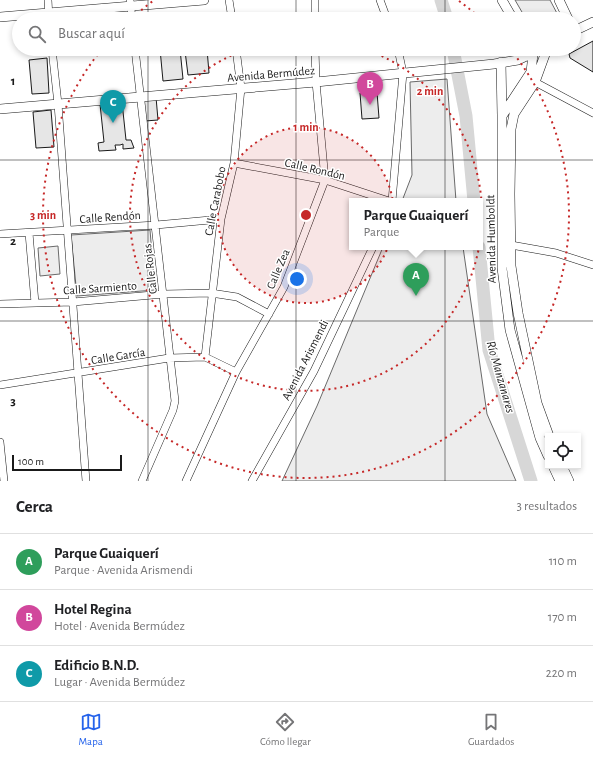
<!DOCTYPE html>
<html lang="es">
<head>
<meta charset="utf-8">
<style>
  body { margin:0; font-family:"Alegreya Sans",sans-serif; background:#f6f6f6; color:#202124 }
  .controls { position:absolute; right:12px; bottom:12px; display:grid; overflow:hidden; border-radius:0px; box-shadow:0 2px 6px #0003 }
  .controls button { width:36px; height:36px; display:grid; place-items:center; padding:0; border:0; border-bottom:1px solid #e0e0e0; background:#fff; color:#202124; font:20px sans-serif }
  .scale { position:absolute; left:12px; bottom:10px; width:110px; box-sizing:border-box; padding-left:4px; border:2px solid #1a1a1a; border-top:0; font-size:11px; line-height:14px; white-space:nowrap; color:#1a1a1a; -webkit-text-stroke:3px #fff; paint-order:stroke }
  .you { position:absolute; left:297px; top:279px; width:14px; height:14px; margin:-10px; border:3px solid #fff; border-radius:50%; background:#1a73e8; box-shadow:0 0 0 6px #1a73e833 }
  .badge { display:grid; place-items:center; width:26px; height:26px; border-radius:50%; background:#2563eb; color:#fff; font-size:13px; font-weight:700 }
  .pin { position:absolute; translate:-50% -33px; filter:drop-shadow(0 1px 2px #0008) }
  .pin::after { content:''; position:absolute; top:21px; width:14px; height:12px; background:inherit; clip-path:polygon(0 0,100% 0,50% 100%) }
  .popup { position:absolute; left:349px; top:198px; width:134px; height:52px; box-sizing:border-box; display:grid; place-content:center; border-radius:0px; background:#fff; filter:drop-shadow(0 1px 3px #0005); font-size:13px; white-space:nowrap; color:#757577 }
  .popup b { font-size:15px; color:#202124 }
  .popup::after { content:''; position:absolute; left:50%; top:100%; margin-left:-8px; border:8px solid transparent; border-top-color:#fff }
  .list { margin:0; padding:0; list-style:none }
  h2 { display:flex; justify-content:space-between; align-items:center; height:52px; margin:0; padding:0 16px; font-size:17px }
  h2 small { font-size:13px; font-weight:400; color:#757577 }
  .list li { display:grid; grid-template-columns:26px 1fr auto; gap:12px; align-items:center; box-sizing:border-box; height:56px; padding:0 16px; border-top:1px solid #e0e0e0 }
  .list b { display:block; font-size:15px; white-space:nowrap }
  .list p { margin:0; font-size:13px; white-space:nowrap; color:#757577 }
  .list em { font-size:13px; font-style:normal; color:#757577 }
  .icon { flex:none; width:22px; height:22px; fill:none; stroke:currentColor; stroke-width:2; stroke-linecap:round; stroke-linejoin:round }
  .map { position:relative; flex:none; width:593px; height:481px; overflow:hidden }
  .search { position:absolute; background:#fff; box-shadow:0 2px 6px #0003; left:12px; right:12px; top:12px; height:44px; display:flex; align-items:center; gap:10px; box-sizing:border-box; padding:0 14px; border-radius:22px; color:#757577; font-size:15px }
  .sheet { height:220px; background:#fff }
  nav { display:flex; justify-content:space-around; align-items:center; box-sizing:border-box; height:56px; border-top:1px solid #e0e0e0; background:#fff; font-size:11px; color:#757577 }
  nav a { display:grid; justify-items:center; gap:2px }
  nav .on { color:#2563eb }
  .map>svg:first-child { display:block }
  .built { fill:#ededed; stroke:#6a6a6a }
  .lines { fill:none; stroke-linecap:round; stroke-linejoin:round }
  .river { stroke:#d7d7d7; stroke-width:13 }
  .building { fill:#e6e6e6; stroke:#1a1a1a }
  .street-casing { stroke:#1a1a1a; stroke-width:8 }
  .secondary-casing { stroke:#1a1a1a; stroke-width:10 }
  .street { stroke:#fff; stroke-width:7 }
  .secondary { stroke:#fff; stroke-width:9 }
  .grid { fill:none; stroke:#1a1a1a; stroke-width:1; stroke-opacity:0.55 }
  .ring { fill:none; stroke:#c62828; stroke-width:2; stroke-dasharray:2 4 }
  .labels { text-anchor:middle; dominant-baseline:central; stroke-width:3; stroke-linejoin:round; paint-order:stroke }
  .street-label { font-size:12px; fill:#1a1a1a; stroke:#fff }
  .water-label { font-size:13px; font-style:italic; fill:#1a1a1a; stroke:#fff }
  .grid-label { font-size:13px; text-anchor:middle; font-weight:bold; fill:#1a1a1a; stroke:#fff; stroke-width:3; stroke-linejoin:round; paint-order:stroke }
  .centre { fill:#c62828; stroke:#fff; stroke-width:2 }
  .ring-label { font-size:12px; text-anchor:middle; font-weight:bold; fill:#c62828; stroke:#fff; stroke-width:3; stroke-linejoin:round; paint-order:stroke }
</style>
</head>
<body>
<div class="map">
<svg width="593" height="481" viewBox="0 0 593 481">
  <rect width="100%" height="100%" fill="#fff"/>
  <!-- built -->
  <path class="built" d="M515,0H550L560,19H526Z
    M447,79L456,201H402L412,175L410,82Z
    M150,230L155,290L77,296L71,235Z
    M58,246L60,274L40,276L38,248Z
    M383,247H463L487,414L516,481H282L317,406Z"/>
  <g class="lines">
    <!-- river -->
    <path class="river" d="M441,0L447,19
      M453,49L466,116L474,201
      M479,247L489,350L531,481"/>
  </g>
  <!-- building -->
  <path class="building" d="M121,13L125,14V19H126H104L103,15Z
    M80,17V19H53Z
    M593,41V72L570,58L569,54Z
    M26,49H42V52L27,53Z
    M160,49H180L183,79L163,81Z
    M198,49H207L209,73L188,75L185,51Z
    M47,58L49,93L32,94L29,60Z
    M377,92L379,118L362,119L360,93Z
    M156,97L158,120L145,121L143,101Z
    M122,102L126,140H131L134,148L123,149V144L120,145H115L116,150L99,151L98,143L104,142L100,104Z
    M51,110L54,147L36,148L33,112Z"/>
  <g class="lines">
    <defs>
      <path id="street" d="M48,0L49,19
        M130,0L132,19
        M229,0L232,19
        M315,0V19
        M380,0L387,19
        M52,49L58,104L86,481
        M135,49L175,401L173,410L142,481
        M535,82L593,113
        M234,163L325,180L389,201
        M392,201L403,73L398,49
        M29,233L35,303
        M0,234L156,225L221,219
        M511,245L556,253L593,265
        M0,304L73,302L164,294L211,293L237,297L269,314
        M205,357L221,219L234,163L241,88L236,49
        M0,385L169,358L205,357L236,372
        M0,442L4,481
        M186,481L236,372L284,287L325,180L316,82L315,49
        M252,481L314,371L373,247"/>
      <path id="secondary" d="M502,0L513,19
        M559,0L568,19
        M0,17L204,0
        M574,31L593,22
        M547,49L535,82L514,114L511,129L510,194L511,266L518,313L537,403L549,436
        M531,50L533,54L531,72L502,116V268L510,330L540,438L548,456
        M501,62L502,116
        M0,109L316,82L494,64L518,60L541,49
        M553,466L560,481
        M562,466L569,481"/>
    </defs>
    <!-- street casing -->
    <use href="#street" class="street-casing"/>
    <!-- secondary casing -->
    <use href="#secondary" class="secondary-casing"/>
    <!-- street -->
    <use href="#street" class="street"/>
    <!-- secondary -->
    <use href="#secondary" class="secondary"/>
  </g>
  <!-- grid -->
  <path class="grid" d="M148,0V19M296,0V19M445,0V19M148,49V481M296,49V481M445,49V481M0,160H593M0,321H593"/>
  <!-- distance rings -->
  <circle cx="306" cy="215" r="88" fill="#c62828" fill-opacity=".12"/>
  <g class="ring">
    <circle cx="306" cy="215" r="88"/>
    <path d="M365 49A176 176 0 1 1 247 49"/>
    <path d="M132 18A263 263 0 0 1 153 1M459 1A263 263 0 0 1 480 18M510 49A263 263 0 1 1 102 49"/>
  </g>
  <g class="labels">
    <!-- street labels -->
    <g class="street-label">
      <text transform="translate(271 74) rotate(-5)">Avenida Bermúdez</text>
      <text transform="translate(315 169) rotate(13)">Calle Rondón</text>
      <text transform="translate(215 201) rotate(-79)">Calle Carabobo</text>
      <text transform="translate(110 217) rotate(-4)">Calle Rendón</text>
      <text transform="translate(491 239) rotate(-91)">Avenida Humboldt</text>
      <text transform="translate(150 269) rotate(-97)">Calle Rojas</text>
      <text transform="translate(278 269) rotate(-67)">Calle Zea</text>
      <text transform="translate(100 288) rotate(-4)">Calle Sarmiento</text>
      <text transform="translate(118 356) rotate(-9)">Calle García</text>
      <text transform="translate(305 360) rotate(-63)">Avenida Arismendi</text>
    </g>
    <!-- water labels -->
    <g class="water-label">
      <text transform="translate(500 377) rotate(74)">Río Manzanares</text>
    </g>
  </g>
  <g class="grid-label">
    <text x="13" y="85">1</text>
    <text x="13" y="245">2</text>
    <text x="13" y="405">3</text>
  </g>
  <circle cx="306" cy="215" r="6" class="centre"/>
  <g class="ring-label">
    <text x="430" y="95">2 min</text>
    <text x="306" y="131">1 min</text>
    <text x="43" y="219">3 min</text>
  </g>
</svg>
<div class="controls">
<button><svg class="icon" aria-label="locate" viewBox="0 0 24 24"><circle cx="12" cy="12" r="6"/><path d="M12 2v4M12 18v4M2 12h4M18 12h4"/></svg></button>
</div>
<div class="scale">100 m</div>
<div class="you"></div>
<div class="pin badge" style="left:416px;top:296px;background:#2e9e5b">A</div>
<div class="popup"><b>Parque Guaiquerí</b>Parque</div>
<div class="pin badge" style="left:370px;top:105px;background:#d1479c">B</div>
<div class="pin badge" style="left:113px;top:123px;background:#0f9aa8">C</div>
<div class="search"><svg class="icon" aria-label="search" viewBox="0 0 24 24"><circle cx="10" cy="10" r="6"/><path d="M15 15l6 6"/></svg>Buscar aquí</div>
</div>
<section class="sheet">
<h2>Cerca<small>3 resultados</small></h2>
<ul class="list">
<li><span class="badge" style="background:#2e9e5b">A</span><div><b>Parque Guaiquerí</b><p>Parque · Avenida Arismendi</p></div><em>110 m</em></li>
<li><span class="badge" style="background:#d1479c">B</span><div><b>Hotel Regina</b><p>Hotel · Avenida Bermúdez</p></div><em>170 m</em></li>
<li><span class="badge" style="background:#0f9aa8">C</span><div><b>Edificio B.N.D.</b><p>Lugar · Avenida Bermúdez</p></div><em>220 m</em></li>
</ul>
</section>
<nav>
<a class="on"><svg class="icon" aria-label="map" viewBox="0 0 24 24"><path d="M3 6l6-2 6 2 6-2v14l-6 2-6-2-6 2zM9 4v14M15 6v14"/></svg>Mapa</a>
<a><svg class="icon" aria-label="directions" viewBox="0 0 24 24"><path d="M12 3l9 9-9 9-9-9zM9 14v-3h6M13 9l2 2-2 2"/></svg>Cómo llegar</a>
<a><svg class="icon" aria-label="saved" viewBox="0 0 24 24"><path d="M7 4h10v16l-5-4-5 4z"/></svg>Guardados</a>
</nav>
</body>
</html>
